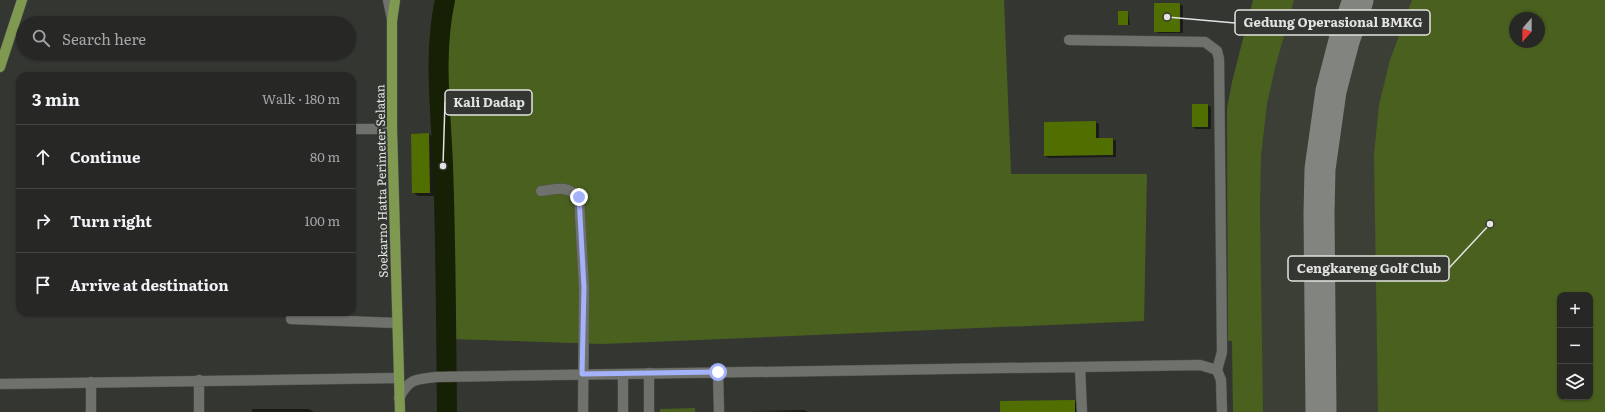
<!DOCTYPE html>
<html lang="en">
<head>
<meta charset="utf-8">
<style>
  body { margin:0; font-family:Literata,serif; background:#2f302e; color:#f1f3f6 }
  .controls { position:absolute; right:12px; bottom:12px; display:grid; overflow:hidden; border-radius:8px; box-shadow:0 1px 3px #0004 }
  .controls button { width:36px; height:36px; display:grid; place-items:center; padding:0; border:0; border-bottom:1px solid #434443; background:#272826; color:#f1f3f6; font:20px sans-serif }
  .compass { position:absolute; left:1509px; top:12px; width:36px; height:36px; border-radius:50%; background:#272826; box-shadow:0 1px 3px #0004; rotate:201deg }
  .stop { position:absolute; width:12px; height:12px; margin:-9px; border:3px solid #a4b2fc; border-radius:50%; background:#fff }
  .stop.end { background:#a4b2fc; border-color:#fff; box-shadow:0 1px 4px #0008 }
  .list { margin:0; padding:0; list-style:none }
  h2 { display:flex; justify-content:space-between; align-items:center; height:52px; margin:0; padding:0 16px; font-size:17px }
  h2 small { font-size:13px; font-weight:400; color:#a4a6a7 }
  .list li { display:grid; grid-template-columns:26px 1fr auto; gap:12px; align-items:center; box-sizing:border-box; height:64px; padding:0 16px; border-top:1px solid #434443 }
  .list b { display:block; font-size:15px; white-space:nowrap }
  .list em { font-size:13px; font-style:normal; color:#a4a6a7 }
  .icon { flex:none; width:22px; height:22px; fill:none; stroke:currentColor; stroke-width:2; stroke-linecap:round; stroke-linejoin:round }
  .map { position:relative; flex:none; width:1605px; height:412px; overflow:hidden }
  .search { position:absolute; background:#272826; box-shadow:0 1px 3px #0004; left:16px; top:16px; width:340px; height:44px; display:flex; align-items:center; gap:10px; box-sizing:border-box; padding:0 14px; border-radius:22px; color:#a4a6a7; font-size:15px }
  .panel { position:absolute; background:#272826; box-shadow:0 1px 3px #0004; left:16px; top:72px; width:340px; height:244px; border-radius:12px }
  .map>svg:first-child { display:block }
  .built { fill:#3b3f35 }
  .green { fill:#4a601f; fill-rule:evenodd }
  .shadow { fill:#0007 }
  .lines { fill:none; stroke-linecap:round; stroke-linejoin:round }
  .river { stroke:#162004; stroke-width:20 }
  .taxiway { stroke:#828480; stroke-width:31 }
  .building { fill:#516e00 }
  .minor-casing { stroke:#545551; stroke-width:11 }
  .major-casing { stroke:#545551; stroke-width:11 }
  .minor { stroke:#6f716c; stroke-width:10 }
  .major { stroke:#809950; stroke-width:10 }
  .route { stroke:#a4b2fc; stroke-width:5 }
  .labels { text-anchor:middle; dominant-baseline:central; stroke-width:4; stroke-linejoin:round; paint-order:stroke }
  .street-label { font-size:12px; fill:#e3e4e1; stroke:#343632 }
  .leader { fill:none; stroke:#e3e4e1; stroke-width:1.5 }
  .callout-dot { fill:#e3e4e1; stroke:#343632; stroke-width:1.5 }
  .callout { fill:#343632; stroke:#e3e4e1; stroke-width:1.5 }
  .callout-label { font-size:13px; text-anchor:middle; font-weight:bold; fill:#e3e4e1 }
</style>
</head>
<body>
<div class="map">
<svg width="1605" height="412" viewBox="0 0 1605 412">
  <rect width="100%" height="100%" fill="#343632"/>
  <!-- built -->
  <path class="built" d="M1253,0H1444L1401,412H1233L1232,341H1228L1227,109L1232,82Z"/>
  <!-- green -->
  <path class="green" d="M451,0H1004L1011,174H1147L1144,321L602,344L452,339L445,25Z
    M1253,0H1294L1275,68L1267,104L1261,156L1260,209L1263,412H1233L1232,341H1228L1227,109L1232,82Z
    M1412,0H1605V412H1378L1374,154L1379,105L1390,60ZM1515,18H1539V42H1515ZM1560,295H1590V397H1560Z
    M695,408V412H660V409Z"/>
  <!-- shadow -->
  <path class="shadow" d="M1180,4L1183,6V33H1159L1155,31Z
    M1128,12L1130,25L1119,24Z
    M1208,105L1211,107V129H1196L1193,127Z
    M1095,122L1099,124V139H1112L1116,141V157L1049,158L1045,156Z
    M429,134L434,138L435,196H418L413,192Z
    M1074,401L1082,405V412H1001Z
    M252,409H309L314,412H252Z
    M804,410L808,412L746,411Z"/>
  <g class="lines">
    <!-- river -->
    <path class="river" d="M445,0C433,55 441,110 443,166C446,248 446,330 447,412"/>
    <!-- taxiway -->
    <path class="taxiway" d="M1321,412L1319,214L1320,169L1331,91L1344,41L1358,0"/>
  </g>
  <!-- building -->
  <path class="building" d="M1154,3H1180V32H1154Z
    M1118,11H1128V25H1118Z
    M1192,104H1208V127H1192Z
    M1096,121V138H1113V155L1044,156V122Z
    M429,133L430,193H412L411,134Z
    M1075,400V412H1000V401Z"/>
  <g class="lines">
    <defs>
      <path id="minor" d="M388,0L392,19
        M1069,40L1205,42L1217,51L1219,59L1222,352L1217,370
        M352,129H392
        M541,191C558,189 565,185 579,197L584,288L583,412
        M291,319L397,323
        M1080,367L1082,412
        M718,372L719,412
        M649,373V412
        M623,374V412
        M91,382V412
        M0,384L398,378
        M399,398C409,379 415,379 436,377L1200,365L1217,370L1221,380L1222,412
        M199,412V380"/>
      <path id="major" d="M395,0L392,21V129L400,412
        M0,67L22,0"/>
    </defs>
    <!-- minor casing -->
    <use href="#minor" class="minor-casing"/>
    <!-- major casing -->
    <use href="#major" class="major-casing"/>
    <!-- minor -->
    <use href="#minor" class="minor"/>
    <!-- major -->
    <use href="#major" class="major"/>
  </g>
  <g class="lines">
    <!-- route -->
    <path class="route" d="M579,197L584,288L582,374L718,372"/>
  </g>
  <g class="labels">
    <!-- street labels -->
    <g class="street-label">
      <text transform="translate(381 181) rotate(-91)">Soekarno Hatta Perimeter Selatan</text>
    </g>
  </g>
  <!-- callouts -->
  <path class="leader" d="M1167 17L1235 23M443 166L445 102M1490 224L1449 268"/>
  <g class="callout-dot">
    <circle cx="1167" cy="17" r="4"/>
    <circle cx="443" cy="166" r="4"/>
    <circle cx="1490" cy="224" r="4"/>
  </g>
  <g class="callout">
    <rect x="1235" y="10" width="195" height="25" rx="4"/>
    <rect x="445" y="90" width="87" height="25" rx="4"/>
    <rect x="1288" y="256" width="161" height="25" rx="4"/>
  </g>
  <g class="callout-label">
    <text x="1333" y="27">Gedung Operasional BMKG</text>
    <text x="489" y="107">Kali Dadap</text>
    <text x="1369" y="273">Cengkareng Golf Club</text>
  </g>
</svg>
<div class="controls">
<button>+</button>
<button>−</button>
<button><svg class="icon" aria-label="layers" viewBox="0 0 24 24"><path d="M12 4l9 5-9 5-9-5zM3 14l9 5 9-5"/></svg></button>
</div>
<svg class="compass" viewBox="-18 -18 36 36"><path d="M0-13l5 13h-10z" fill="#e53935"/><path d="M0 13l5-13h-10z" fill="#a4a6a7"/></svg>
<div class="stop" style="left:718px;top:372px"></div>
<div class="stop end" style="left:579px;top:197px"></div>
<div class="search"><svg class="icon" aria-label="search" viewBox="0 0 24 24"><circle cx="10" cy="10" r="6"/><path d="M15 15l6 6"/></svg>Search here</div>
<section class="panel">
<h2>3 min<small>Walk · 180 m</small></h2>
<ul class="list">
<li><svg class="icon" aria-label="ahead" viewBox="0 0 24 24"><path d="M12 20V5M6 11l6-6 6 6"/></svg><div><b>Continue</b></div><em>80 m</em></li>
<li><svg class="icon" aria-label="right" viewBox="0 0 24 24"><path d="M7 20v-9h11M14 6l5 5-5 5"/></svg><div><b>Turn right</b></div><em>100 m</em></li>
<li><svg class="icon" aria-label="arrive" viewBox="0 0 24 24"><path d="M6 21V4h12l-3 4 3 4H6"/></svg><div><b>Arrive at destination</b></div></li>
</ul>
</section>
</div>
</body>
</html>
